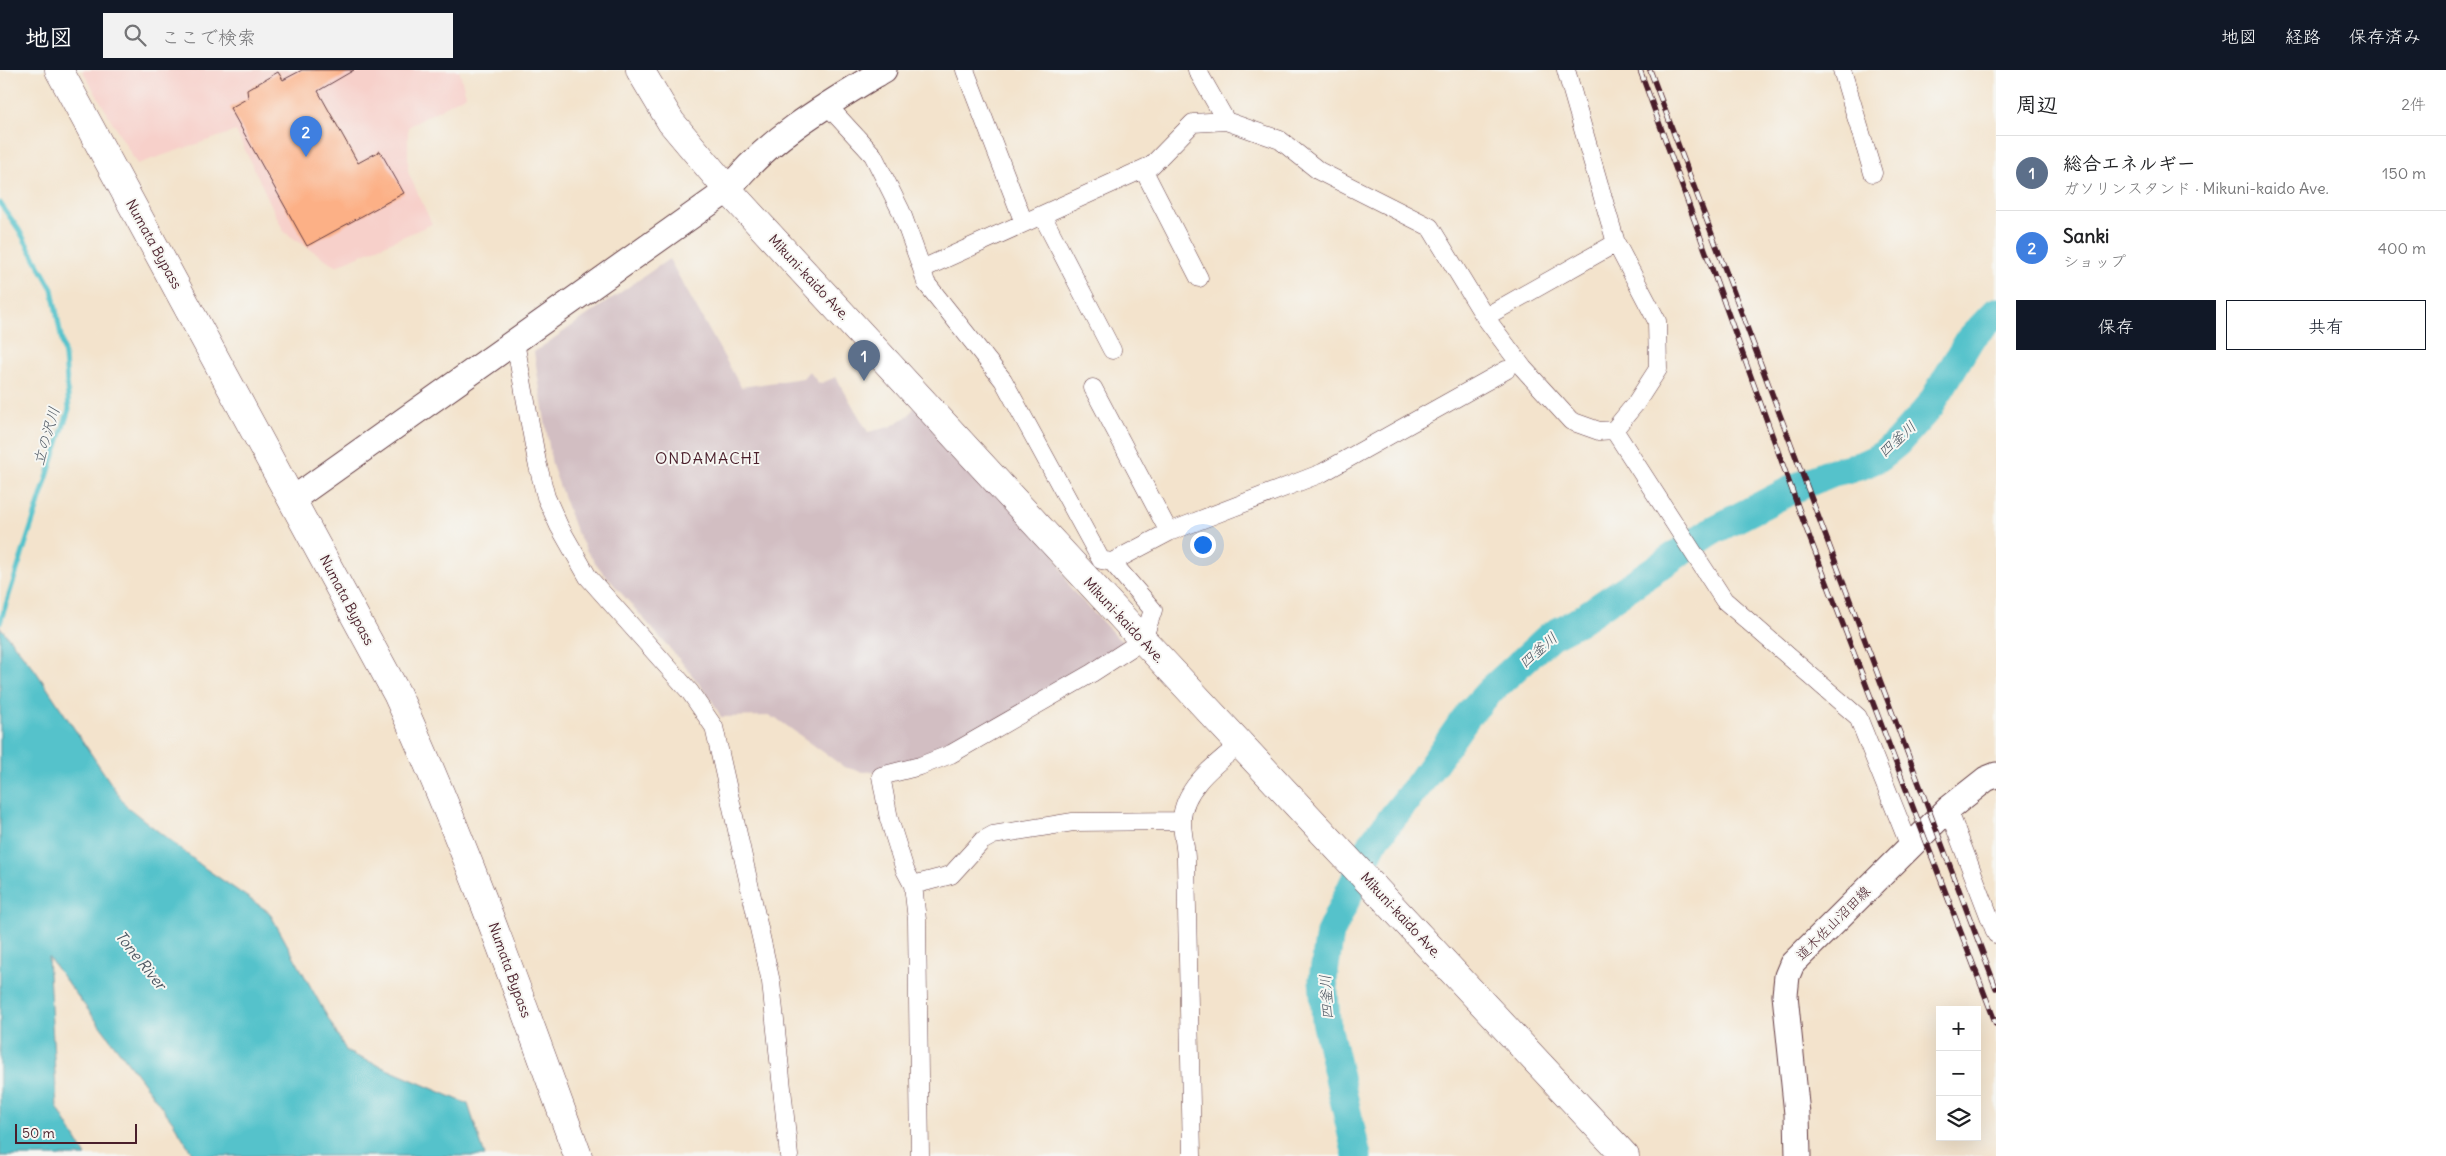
<!DOCTYPE html>
<html lang="ja">
<head>
<meta charset="utf-8">
<style>
  body { margin:0; font-family:Delius,"Klee One",sans-serif; background:#f2f2f2; color:#202124 }
  .controls { position:absolute; right:15px; bottom:15px; display:grid; overflow:hidden; border-radius:0px; box-shadow:0 5px 20px #0002 }
  .controls button { width:45px; height:45px; display:grid; place-items:center; padding:0; border:0; border-bottom:1px solid #e0e0e0; background:#fff; color:#202124; font:25px sans-serif }
  .scale { position:absolute; left:15px; bottom:12px; width:122px; box-sizing:border-box; padding-left:5px; border:2px solid #4a1f2b; border-top:0; font-size:14px; line-height:18px; white-space:nowrap; color:#4a1f2b; -webkit-text-stroke:4px #f6f6f2; paint-order:stroke }
  .you { position:absolute; left:1202px; top:474px; width:18px; height:18px; margin:-12px; border:4px solid #fff; border-radius:50%; background:#1a73e8; box-shadow:0 0 0 8px #1a73e833 }
  .badge { display:grid; place-items:center; width:32px; height:32px; border-radius:50%; background:#111827; color:#fff; font-size:16px; font-weight:700 }
  .pin { position:absolute; translate:-50% -41px; filter:drop-shadow(0 1px 2px #0008) }
  .pin::after { content:''; position:absolute; top:26px; width:18px; height:15px; background:inherit; clip-path:polygon(0 0,100% 0,50% 100%) }
  .list { margin:0; padding:0; list-style:none }
  h2 { display:flex; justify-content:space-between; align-items:center; height:65px; margin:0; padding:0 20px; font-size:21px }
  h2 small { font-size:16px; font-weight:400; color:#757577 }
  .list li { display:grid; grid-template-columns:32px 1fr auto; gap:15px; align-items:center; box-sizing:border-box; height:75px; padding:0 20px; border-top:1px solid #e0e0e0 }
  .list b { display:block; font-size:19px; white-space:nowrap }
  .list p { margin:0; font-size:16px; white-space:nowrap; color:#757577 }
  .list em { font-size:16px; font-style:normal; color:#757577 }
  .actions { display:flex; gap:10px; padding:15px 20px }
  .actions a { flex:1; padding:11px 0; border:1px solid #111827; border-radius:0px; text-align:center; font-size:18px; color:#111827 }
  .actions .main { background:#111827; color:#fff }
  .icon { flex:none; width:28px; height:28px; fill:none; stroke:currentColor; stroke-width:2; stroke-linecap:round; stroke-linejoin:round }
  .map { position:relative; flex:none; width:1996px; height:1086px; overflow:hidden }
  header { display:flex; align-items:center; gap:30px; box-sizing:border-box; height:70px; padding:0 25px; background:#111827; color:#fff }
  header strong { font-size:24px }
  nav { display:flex; gap:28px; margin-inline-start:auto; font-size:18px }
  .search { width:350px; height:45px; background:#f2f2f2; display:flex; align-items:center; gap:12px; box-sizing:border-box; padding:0 18px; border-radius:0px; color:#757577; font-size:19px }
  main { display:flex }
  aside { flex:1; background:#fff }
  .map>svg:first-child { display:block }
  .built { fill:#f7d0ca }
  .industrial { fill:#d2bec2 }
  .water { fill:#54c2cb; stroke:#4f707b }
  .lines { fill:none; stroke-linecap:round; stroke-linejoin:round }
  .stream { stroke:#54c2cb; stroke-width:5 }
  .river { stroke:#54c2cb; stroke-width:29 }
  .building { fill:#fcb086 }
  .street-casing { stroke:#633c43; stroke-width:19 }
  .secondary-casing { stroke:#633c43; stroke-width:27 }
  .highway-casing { stroke:#633c43; stroke-width:29 }
  .street { stroke:#fff; stroke-width:18 }
  .secondary { stroke:#fff; stroke-width:25 }
  .highway { stroke:#fff; stroke-width:28 }
  .rail-casing { stroke:#4a1f2b; stroke-width:5.5 }
  .rail { stroke:#f6f6f2; stroke-width:4; stroke-dasharray:11; stroke-linecap:butt }
  .labels { text-anchor:middle; dominant-baseline:central; stroke-width:4; stroke-linejoin:round; paint-order:stroke }
  .street-label { font-size:14px; fill:#4a1f2b; stroke:#f6f6f2 }
  .water-label { font-size:15px; font-style:italic; fill:#4e5863; stroke:#f6f6f2 }
  .quarter-label { font-size:16px; letter-spacing:1px; fill:#4a1f2b; stroke:#f6f6f2 }
</style>
</head>
<body>
<header>
<strong>地図</strong>
<div class="search"><svg class="icon" aria-label="search" viewBox="0 0 24 24"><circle cx="10" cy="10" r="6"/><path d="M15 15l6 6"/></svg>ここで検索</div>
<nav><a>地図</a><a>経路</a><a>保存済み</a></nav>
</header>
<main>
<div class="map">
<svg width="1996" height="1086" viewBox="0 0 1996 1086">
  <rect width="100%" height="100%" fill="#f6f6f2"/>
  <filter id="ink" filterUnits="userSpaceOnUse"><feTurbulence type="fractalNoise" baseFrequency=".02" numOctaves="2"/><feDisplacementMap in="SourceGraphic" scale="10" xChannelSelector="R" yChannelSelector="G"/><feConvolveMatrix kernelMatrix="1 2 1 2 8 2 1 2 1" color-interpolation-filters="sRGB"/></filter>
  <filter id="wash" filterUnits="userSpaceOnUse"><feTurbulence type="fractalNoise" baseFrequency=".0096" numOctaves="4" result="noise"/><feDisplacementMap in="SourceGraphic" scale="20" xChannelSelector="R" yChannelSelector="G"/><feGaussianBlur stdDeviation="1.12" result="paint"/><feColorMatrix in="noise" values="0 0 0 0 0 0 0 0 0 0 0 0 0 0 0 0 0 1.4 0 .05"/><feComposite in="paint" operator="in"/></filter>
  <g filter="url(#wash)">
    <rect width="100%" height="100%" fill="#f3e3cc"/>
    <!-- built -->
    <path class="built" d="M82,0H459L466,25L408,57V102L432,154L336,196L284,162L236,61L137,94Z"/>
    <!-- industrial -->
    <path class="industrial" d="M669,189L741,317L803,308L809,301L819,314L836,307L868,362L890,357L909,345L915,336L1052,479L1071,519L1118,568L1129,576L950,680L883,701L863,702L844,697L780,651L769,646L721,647L711,629L679,589L601,500L588,483L576,461L552,395L534,282Z"/>
    <!-- water -->
    <path class="water" d="M0,557L35,600L126,736L206,799L269,842L347,982L468,1034L485,1086H194L173,1052L48,887L57,1037L86,1086H0Z"/>
    <g class="lines">
      <!-- stream -->
      <path class="stream" d="M0,133L19,160L52,219L65,287L69,339L0,553"/>
      <!-- river -->
      <path class="river" d="M1357,1086L1326,951L1323,909L1330,863L1373,772L1420,713L1467,646L1490,621L1550,566L1577,552L1710,462L1797,417L1833,402L1860,396L1880,387L1897,373L1930,336L1970,269L1996,242"/>
    </g>
    <g id="blocks">
      <!-- building -->
      <path class="building" d="M302,0H354L318,21L358,93L380,81L404,123L307,176L230,38L248,28L247,20L278,2L283,10Z"/>
    </g>
  </g>
  <g filter="url(#ink)">
    <use href="#blocks" fill-opacity="0" stroke="#633c43" stroke-width="1"/>
    <g class="lines">
      <defs>
        <path id="street" d="M965,0L1024,153L1152,95L1193,53L1226,51
          M1197,0L1226,51L1280,70L1319,101L1430,157L1485,247L1523,298L1571,351L1599,361L1614,360L1724,530L1858,647L1910,777
          M1566,0L1616,173L1657,251L1658,299L1636,333L1614,360
          M1842,0L1873,103
          M827,35L873,85L901,141L922,199
          M1143,99L1199,208
          M1042,145L1112,280
          M1024,153L922,199L926,213L1003,310L1101,490L1112,492
          M1485,247L1616,173
          M515,272L537,392L546,427L559,456L588,507L690,622L714,657L771,912L789,1086
          M1169,462L1322,403L1506,300
          M1948,739L1996,864
          M913,815L951,805L982,771L993,765L1073,752L1182,751
          M920,1086L917,850L913,815L905,800L889,749L881,706L920,696L951,684L1092,603L1143,570L1153,540L1112,492L1169,462L1093,318
          M1192,1086L1186,790C1186,777 1182,763 1182,751C1182,718 1217,693 1240,674"/>
        <path id="secondary" d="M293,429L728,120C765,70 831,32 884,0
          M1798,1086L1797,1044L1785,925L1787,906L1792,894L1948,739L1986,709L1996,705"/>
        <path id="highway" d="M59,0L397,624C466,775 521,930 578,1086
          M640,0L671,52L728,120L1143,570L1625,1086"/>
      </defs>
      <!-- street casing -->
      <use href="#street" class="street-casing"/>
      <!-- secondary casing -->
      <use href="#secondary" class="secondary-casing"/>
      <!-- highway casing -->
      <use href="#highway" class="highway-casing"/>
      <!-- street -->
      <use href="#street" class="street"/>
      <!-- secondary -->
      <use href="#secondary" class="secondary"/>
      <!-- highway -->
      <use href="#highway" class="highway"/>
      <defs>
        <path id="rail" d="M1640,0L1801,445L1996,954
          M1650,0L1996,918"/>
      </defs>
      <!-- rail casing -->
      <use href="#rail" class="rail-casing"/>
      <!-- rail -->
      <use href="#rail" class="rail"/>
    </g>
  </g>
  <g class="labels">
    <!-- street labels -->
    <g class="street-label">
      <text transform="translate(154 174) rotate(61)">Numata Bypass</text>
      <text transform="translate(809 207) rotate(47)">Mikuni-kaido Ave.</text>
      <text transform="translate(347 530) rotate(62)">Numata Bypass</text>
      <text transform="translate(1124 550) rotate(47)">Mikuni-kaido Ave.</text>
      <text transform="translate(1401 845) rotate(47)">Mikuni-kaido Ave.</text>
      <text transform="translate(1833 853) rotate(-45)">道木佐山沼田線</text>
      <text transform="translate(510 900) rotate(70)">Numata Bypass</text>
    </g>
    <!-- water labels -->
    <g class="water-label">
      <text transform="translate(46 366) rotate(-74)">立の沢川</text>
      <text transform="translate(1897 369) rotate(-43)">四釜川</text>
      <text transform="translate(1538 580) rotate(-41)">四釜川</text>
      <text transform="translate(141 890) rotate(51)">Tone River</text>
      <text transform="translate(1326 927) rotate(-93)">四釜川</text>
    </g>
    <!-- quarter labels -->
    <g class="quarter-label">
      <text x="708" y="388">ONDAMACHI</text>
    </g>
  </g>
</svg>
<div class="controls">
<button>+</button>
<button>−</button>
<button><svg class="icon" aria-label="layers" viewBox="0 0 24 24"><path d="M12 4l9 5-9 5-9-5zM3 14l9 5 9-5"/></svg></button>
</div>
<div class="scale">50 m</div>
<div class="you"></div>
<div class="pin badge" style="left:864px;top:311px;background:#5c6f8a">1</div>
<div class="pin badge" style="left:306px;top:87px;background:#3f7fe0">2</div>
</div>
<aside>
<h2>周辺<small>2件</small></h2>
<ul class="list">
<li><span class="badge" style="background:#5c6f8a">1</span><div><b>総合エネルギー</b><p>ガソリンスタンド · Mikuni-kaido Ave.</p></div><em>150 m</em></li>
<li><span class="badge" style="background:#3f7fe0">2</span><div><b>Sanki</b><p>ショップ</p></div><em>400 m</em></li>
</ul>
<div class="actions"><a class="main">保存</a><a>共有</a></div>
</aside>
</main>
</body>
</html>
